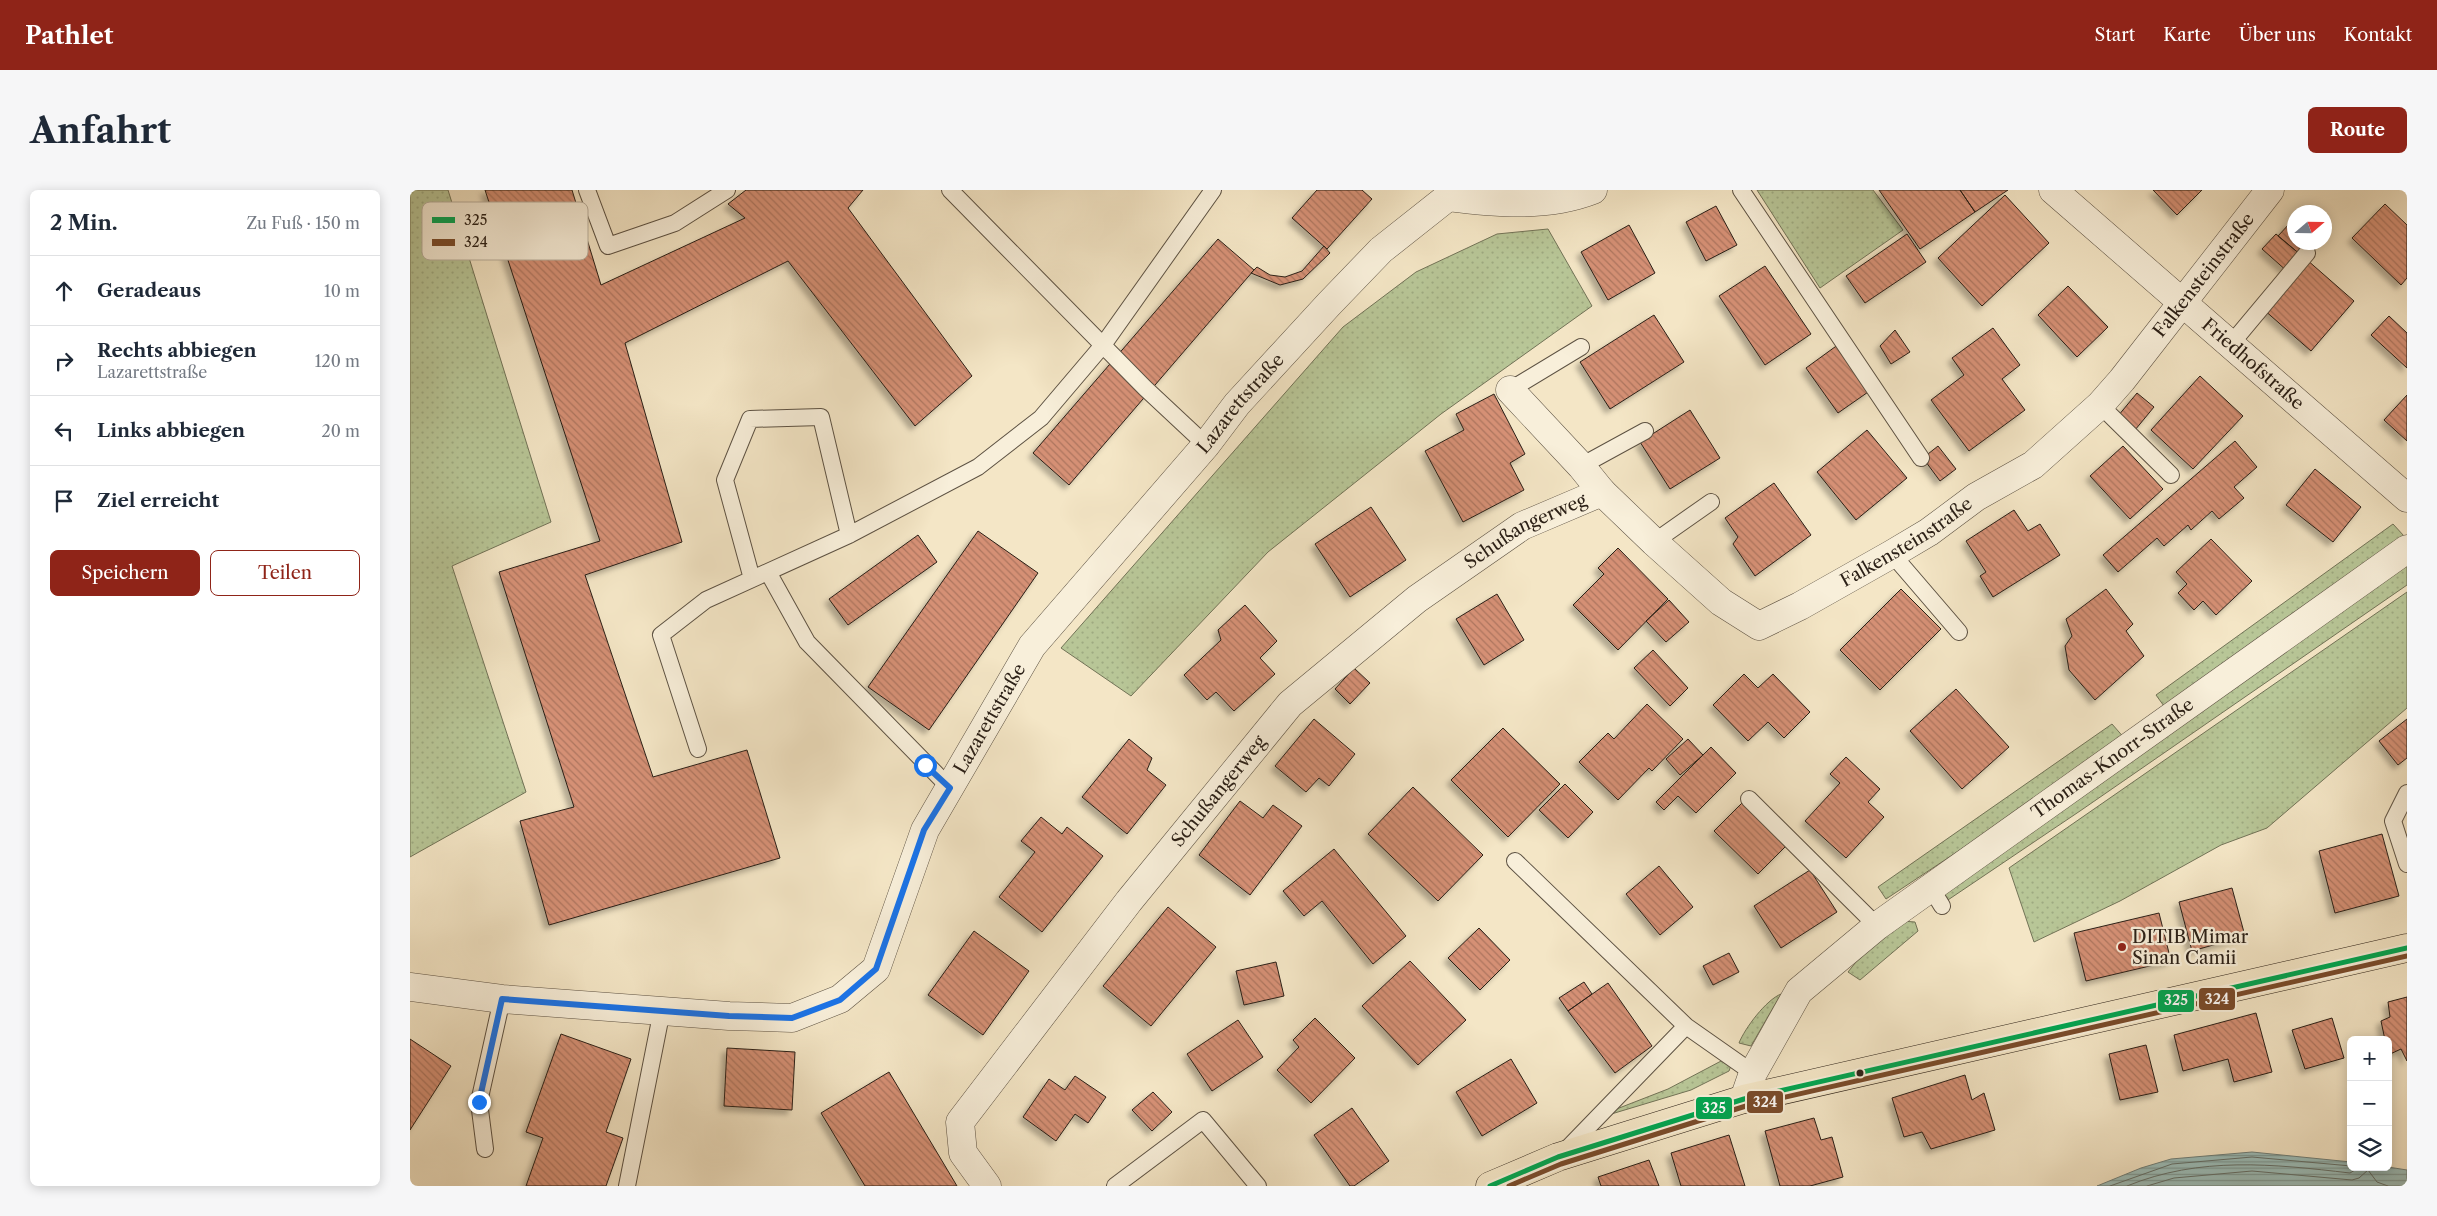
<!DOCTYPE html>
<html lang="de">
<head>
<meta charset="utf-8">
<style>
  body { margin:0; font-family:"Libre Caslon Text",serif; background:#f6f6f7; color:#1f2937 }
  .controls { position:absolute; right:15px; bottom:15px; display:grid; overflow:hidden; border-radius:8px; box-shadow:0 2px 12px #0003 }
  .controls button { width:45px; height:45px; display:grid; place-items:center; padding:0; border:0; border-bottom:1px solid #e0e1e3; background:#fff; color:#1f2937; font:25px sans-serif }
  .compass { position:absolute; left:1877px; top:15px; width:45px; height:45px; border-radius:50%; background:#fff; box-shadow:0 2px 12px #0003; rotate:70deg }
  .stop { position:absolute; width:15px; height:15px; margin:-11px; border:4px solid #1a73e8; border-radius:50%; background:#fff }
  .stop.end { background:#1a73e8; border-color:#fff; box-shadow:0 1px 5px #0008 }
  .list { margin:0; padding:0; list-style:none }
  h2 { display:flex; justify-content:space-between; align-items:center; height:65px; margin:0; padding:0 20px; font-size:21px }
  h2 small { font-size:16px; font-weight:400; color:#747a83 }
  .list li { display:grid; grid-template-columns:32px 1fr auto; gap:15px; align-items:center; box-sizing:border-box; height:70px; padding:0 20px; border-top:1px solid #e0e1e3 }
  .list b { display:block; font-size:19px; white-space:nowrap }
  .list p { margin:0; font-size:16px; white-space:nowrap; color:#747a83 }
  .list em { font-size:16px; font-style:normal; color:#747a83 }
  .actions { display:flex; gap:10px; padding:15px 20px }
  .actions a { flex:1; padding:11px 0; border:1px solid #8f2418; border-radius:8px; text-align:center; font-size:18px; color:#8f2418 }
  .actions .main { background:#8f2418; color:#fff }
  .icon { flex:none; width:28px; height:28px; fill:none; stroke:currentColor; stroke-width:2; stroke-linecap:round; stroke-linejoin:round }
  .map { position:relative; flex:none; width:1997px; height:996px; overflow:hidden; border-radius:8px }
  header { display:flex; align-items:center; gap:30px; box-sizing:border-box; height:70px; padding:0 25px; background:#8f2418; color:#fff }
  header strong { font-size:24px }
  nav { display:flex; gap:28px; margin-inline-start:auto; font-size:18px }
  .intro { display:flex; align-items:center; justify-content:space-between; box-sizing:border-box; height:120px; padding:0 30px }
  h1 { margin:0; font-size:35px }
  .button { padding:12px 22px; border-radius:8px; background:#8f2418; color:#fff; font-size:18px; font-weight:700 }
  main { display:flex; gap:30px; padding:0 30px }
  aside { flex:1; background:#fff; border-radius:8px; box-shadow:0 2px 12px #0003 }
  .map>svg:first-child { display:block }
  .grass { fill:url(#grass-dots); stroke:#727357 }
  .water { fill:url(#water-rules); stroke:#6f7f79 }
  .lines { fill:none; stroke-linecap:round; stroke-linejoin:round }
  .shore { stroke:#646f68; stroke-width:1 }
  .building { fill:url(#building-back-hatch); stroke:#2b2017; filter:url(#shadow) }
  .service-casing { stroke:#5d5243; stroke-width:18 }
  .minor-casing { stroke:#5d5243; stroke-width:29 }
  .primary-casing { stroke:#2b2017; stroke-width:29 }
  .service { stroke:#f8efda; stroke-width:16 }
  .minor { stroke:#f8efda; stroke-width:28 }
  .primary { stroke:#f4e6c6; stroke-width:28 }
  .bus-1-casing { stroke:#f8efda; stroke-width:9 }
  .bus-2-casing { stroke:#f8efda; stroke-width:9 }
  .bus-1 { stroke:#00a651; stroke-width:5 }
  .bus-2 { stroke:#7a4b2a; stroke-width:5 }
  .route { stroke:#1a73e8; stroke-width:6 }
  .poi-dot { fill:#8f2418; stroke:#f8efda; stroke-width:2 }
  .bus-dot { fill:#2b2017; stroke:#f8efda; stroke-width:2 }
  .labels { text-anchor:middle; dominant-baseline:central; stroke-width:4.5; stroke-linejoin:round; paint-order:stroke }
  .street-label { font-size:18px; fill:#2b2017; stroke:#f8efda }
  .poi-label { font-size:18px; fill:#2b2017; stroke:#f8efda; text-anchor:start }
  .key { fill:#f8efda; stroke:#bab1a0; stroke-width:1 }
  .key-label { font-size:14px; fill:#2b2017 }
  .line-badge { stroke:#f8efda; stroke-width:2 }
  .badge-label { font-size:14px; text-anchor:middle; font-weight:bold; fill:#fff }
</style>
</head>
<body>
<header>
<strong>Pathlet</strong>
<nav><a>Start</a><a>Karte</a><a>Über uns</a><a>Kontakt</a></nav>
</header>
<div class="intro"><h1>Anfahrt</h1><a class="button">Route</a></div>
<main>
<aside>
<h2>2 Min.<small>Zu Fuß · 150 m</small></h2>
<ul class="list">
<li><svg class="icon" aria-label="ahead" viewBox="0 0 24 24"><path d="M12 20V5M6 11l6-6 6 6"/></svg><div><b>Geradeaus</b></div><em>10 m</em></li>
<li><svg class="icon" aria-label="right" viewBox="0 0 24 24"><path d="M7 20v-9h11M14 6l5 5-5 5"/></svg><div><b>Rechts abbiegen</b><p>Lazarettstraße</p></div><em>120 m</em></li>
<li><svg class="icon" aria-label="left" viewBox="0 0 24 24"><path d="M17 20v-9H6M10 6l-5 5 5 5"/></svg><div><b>Links abbiegen</b></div><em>20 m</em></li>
<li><svg class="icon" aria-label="arrive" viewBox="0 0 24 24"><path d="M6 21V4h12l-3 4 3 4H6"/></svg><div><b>Ziel erreicht</b></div></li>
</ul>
<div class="actions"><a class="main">Speichern</a><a>Teilen</a></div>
</aside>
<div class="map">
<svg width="1997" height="996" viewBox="0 0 1997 996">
  <defs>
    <pattern id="grass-dots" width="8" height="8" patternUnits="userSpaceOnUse" patternTransform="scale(1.25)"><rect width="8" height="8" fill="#b8c697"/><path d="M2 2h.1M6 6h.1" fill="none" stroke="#9eaa81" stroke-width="1.8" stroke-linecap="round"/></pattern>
    <pattern id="water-rules" width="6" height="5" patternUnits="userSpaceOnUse" patternTransform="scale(1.25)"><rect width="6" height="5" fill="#9cbeba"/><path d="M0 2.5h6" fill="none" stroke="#7f9a96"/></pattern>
    <pattern id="building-back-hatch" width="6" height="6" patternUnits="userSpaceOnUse" patternTransform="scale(1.25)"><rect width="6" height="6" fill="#d59075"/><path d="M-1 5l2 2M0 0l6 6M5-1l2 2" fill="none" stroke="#ad755f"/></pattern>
    <filter id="shadow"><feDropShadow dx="-4.5" dy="4.5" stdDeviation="2.5" flood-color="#0004"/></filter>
  </defs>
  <rect width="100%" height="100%" fill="#f4e6c6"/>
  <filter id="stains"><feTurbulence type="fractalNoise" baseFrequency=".004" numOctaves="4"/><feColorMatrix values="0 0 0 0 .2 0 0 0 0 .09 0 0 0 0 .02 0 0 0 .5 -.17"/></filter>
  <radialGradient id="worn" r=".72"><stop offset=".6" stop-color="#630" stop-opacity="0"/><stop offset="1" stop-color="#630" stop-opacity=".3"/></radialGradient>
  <!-- grass -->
  <path class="grass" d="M0,0H38L141,332L42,376L116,602L0,667Z
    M1347,0H1463L1493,40L1410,98Z
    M1138,39L1182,116L1031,224L858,362L721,506L651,458L933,137L1006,82L1087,44Z
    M1983,334L1994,346L1759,523L1746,505Z
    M1997,373V395L1670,621L1526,718L1538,697Z
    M1997,402V518L1857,638L1811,655L1710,711L1624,752L1599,678Z
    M1702,534L1716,550L1476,709L1468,697Z
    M1492,731L1505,732L1508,741L1450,790L1438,782L1446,772Z
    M1371,804L1341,856L1329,853C1335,838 1356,810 1371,804Z
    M1313,870L1322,873L1319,881L1281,900L1198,925L1204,920L1258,899Z"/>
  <!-- water -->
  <path class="water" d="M1842,962L1941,972V977H1978L1997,980V996H1687L1731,978L1761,969Z"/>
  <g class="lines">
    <!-- shore -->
    <path class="shore" d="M1700,996L1762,974L1842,967L1941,976
      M1717,996C1790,966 1863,974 1940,983L1950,977
      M1737,996L1764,988L1842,981L1942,990L1949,988L1958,980L1967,992L1978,996"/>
  </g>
  <!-- building -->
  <path class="building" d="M75,0H162L191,95L335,28L318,14L336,0H453L438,18L562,186L505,236L378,71L215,153L272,352L175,385L243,587L337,560L370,668L139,735L110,631L164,617L89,382L190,351Z
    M907,0H952L962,9L917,59L882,28Z
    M1469,0H1550L1565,22L1510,59Z
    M1550,0H1598L1565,22Z
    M1743,0H1792L1767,25Z
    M1595,5L1639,53L1572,116L1528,68Z
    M1975,14L1997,35V88L1991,95L1942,48Z
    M1306,16L1327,55L1296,71L1276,32Z
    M1880,33L1884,37V52L1903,53L1892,66L1868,46Z
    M1219,35L1245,83L1198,110L1171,62Z
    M1497,44L1516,72L1455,113L1436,86Z
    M1866,44L1892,66L1878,82L1852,59Z
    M808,49L844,80L659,295L623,263Z
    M914,56L920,63L893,89L870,95L841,83L847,77L860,85L875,87L892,81Z
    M1896,69L1944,111L1901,161L1853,119Z
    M1355,76L1401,144L1355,175L1309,106Z
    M1658,96L1698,137L1667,167L1628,125Z
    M1244,125L1274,172L1200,219L1170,172Z
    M1979,126L1997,143V178L1961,145Z
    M1583,138L1610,175L1592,189L1615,220L1559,261L1521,210L1554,185L1542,168Z
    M1485,140L1500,162L1481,174L1470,156Z
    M1429,154L1461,200L1428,223L1396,178Z
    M1790,186L1833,226L1783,279L1741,240Z
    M1727,203L1744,217L1725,240L1708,226Z
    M1084,204L1115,264L1100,273L1114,300L1053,332L1015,261L1054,240L1046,224Z
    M1997,205V251L1974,230Z
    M1280,220L1310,268L1260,299L1230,252Z
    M1457,240L1497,288L1446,330L1407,282Z
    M1825,251L1847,277L1824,297L1834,308L1809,329L1802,321L1781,340L1778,335L1754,356L1747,348L1708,382L1693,365Z
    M1528,256L1546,279L1530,291L1513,268Z
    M1713,256L1753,299L1720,329L1680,286Z
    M1905,279L1951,317L1923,352L1876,315Z
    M1364,293L1401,345L1345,386L1323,354L1328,347L1315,328Z
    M961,317L996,370L940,407L905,354Z
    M1604,320L1618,341L1630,334L1650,365L1583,407L1570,386L1576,382L1556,351Z
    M568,341L628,383L519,540L458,497Z
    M508,345L527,372L438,435L419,409Z
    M1801,349L1842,391L1806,425L1793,411L1784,420L1768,403L1777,394L1766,382Z
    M1208,358L1258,409L1208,460L1163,415L1194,384L1188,378Z
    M1491,399L1531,439L1470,500L1430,460Z
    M1696,399L1723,434L1716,441L1734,466L1685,510L1659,480L1655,456L1662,446L1656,429Z
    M1087,404L1114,450L1074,475L1046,429Z
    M1259,410L1279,432L1256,452L1236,431Z
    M835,415L867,451L850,468L865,484L824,521L806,502L797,510L774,485L811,450L808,440Z
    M1243,460L1278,498L1260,516L1224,478Z
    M944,478L960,493L940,514L925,499Z
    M1334,484L1348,498L1363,484L1400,522L1374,548L1358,532L1338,551L1303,515Z
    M1546,499L1599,557L1552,599L1500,541Z
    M1237,514L1273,549L1242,581L1239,578L1208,610L1169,572L1198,543L1204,549Z
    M904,529L945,564L919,596L909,588L896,602L865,576Z
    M1997,529V568L1988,575L1969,551Z
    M1093,538L1150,594L1098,647L1041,590Z
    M719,549L742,568L737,580L756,595L717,644L672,607Z
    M1278,549L1293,565L1270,585L1256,569Z
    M1301,557L1326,583L1286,623L1268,606L1254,620L1246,612Z
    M1436,567L1470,599L1458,612L1474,627L1436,668L1395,631L1430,593L1420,584Z
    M1155,594L1183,622L1158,648L1129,620Z
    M1003,597L1073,665L1028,711L958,644Z
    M830,611L853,628L863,615L892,636L840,705L789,665Z
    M1334,611L1378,654L1348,684L1304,641Z
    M631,627L652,644L657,637L693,666L632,742L589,707L625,662L611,651Z
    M1972,644L1989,706L1925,723L1909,661Z
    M924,659L996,746L963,774L912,711L894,726L873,701Z
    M1249,676L1283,717L1250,745L1216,704Z
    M1400,680L1427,722L1371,758L1344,716Z
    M1822,698L1835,746L1782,761L1769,712Z
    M758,717L806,757L741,836L693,796Z
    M1749,723L1761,771L1676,791L1664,743Z
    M1069,738L1100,770L1070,800L1038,768Z
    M564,741L619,781L573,845L518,805Z
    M1319,763L1329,782L1303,795L1293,776Z
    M1000,771L1056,830L1008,875L952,816Z
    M866,772L874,806L834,815L826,781Z
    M1174,792L1182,804L1158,821L1149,808Z
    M1198,793L1242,856L1205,883L1158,821Z
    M1997,807V871L1991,859L1978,865V850H1975L1971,831L1980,827L1978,812Z
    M1846,823L1862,882L1824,892L1818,869L1773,881L1764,845Z
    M905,828L945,868L901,913L867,880L889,857L883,850Z
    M1922,828L1934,868L1895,879L1882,840Z
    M828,830L853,867L802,901L777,864Z
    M151,844L221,869L196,942L213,948L196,996H116L133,948L116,942Z
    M0,849L41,876L0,940Z
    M1736,855L1748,902L1710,910L1699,864Z
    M317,858L385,862L382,920L314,916Z
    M1101,869L1127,913L1072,946L1046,902Z
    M479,882L547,996H455L411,923Z
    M1555,885L1562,910L1574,903L1585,940L1521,959L1512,942L1494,947L1482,908Z
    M665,886L696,907L678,933L665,924L646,951L613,927L639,889L655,900Z
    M743,902L762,922L742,941L722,920Z
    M942,918L979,971L944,996H940L904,945Z
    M1404,928L1411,950L1422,947L1433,987L1400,996H1370L1355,941Z
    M1319,945L1335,996H1271L1261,963Z
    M1239,970L1249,996H1191L1188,987Z"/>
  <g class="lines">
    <defs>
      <path id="service" d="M177,0L198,56L265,33L317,0
        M540,0L735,198L796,255
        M1331,0L1511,268
        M1821,154L1897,63
        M1100,200L1171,157
        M1690,215L1761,285
        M1171,276L1235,241
        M1244,352L1301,312
        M1482,364L1549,442
        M358,382L397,452L540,598
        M342,389L315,290L340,229L411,227L439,345
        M288,559L251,445L296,410L439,345L568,277L631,228L693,155L803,0
        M1997,603L1983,631L1997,674
        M1339,609L1467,736
        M1105,671L1276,836
        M1521,698L1532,716
        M75,959L69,912L92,809
        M1154,962L1276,836L1343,883
        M217,996L252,820
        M705,996L793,930L848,996"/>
      <g id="minor">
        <path id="s1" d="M1643,0L1997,308"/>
        <path d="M1038,7C1086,13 1137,18 1183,0"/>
        <path id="s2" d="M1100,200L1171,276L1192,302L1244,352L1311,412L1349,436L1390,416L1482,364L1519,342L1566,307L1623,275L1690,215L1712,190L1860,0"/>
        <path id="s3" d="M0,797L92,809L319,826L382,828L430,809L466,779L515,640L622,456L796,255L827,214L919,114L971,60L1038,7"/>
        <path id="s4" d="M1334,909L1343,883L1389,801L1467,736L1997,359"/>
        <path id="s5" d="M577,996L553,963L550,932L719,711L880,514L1007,409L1112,336L1192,302"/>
      </g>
      <path id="primary" d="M1080,996L1148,967L1334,909L1997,758"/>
    </defs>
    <!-- service casing -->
    <use href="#service" class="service-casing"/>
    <!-- minor casing -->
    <use href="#minor" class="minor-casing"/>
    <!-- primary casing -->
    <use href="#primary" class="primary-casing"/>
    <!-- service -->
    <use href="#service" class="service"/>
    <!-- minor -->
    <use href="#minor" class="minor"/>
    <!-- primary -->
    <use href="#primary" class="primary"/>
    <defs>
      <path id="bus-1" d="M1080,996L1148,967L1334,909L1997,758"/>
      <path id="bus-2" d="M1099,996L1151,974L1336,916L1997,766"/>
    </defs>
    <!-- bus-1 casing -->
    <use href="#bus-1" class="bus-1-casing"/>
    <!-- bus-2 casing -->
    <use href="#bus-2" class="bus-2-casing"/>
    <!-- bus-1 -->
    <use href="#bus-1" class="bus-1"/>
    <!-- bus-2 -->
    <use href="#bus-2" class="bus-2"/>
  </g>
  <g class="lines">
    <!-- route -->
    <path class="route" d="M69,912L92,809L319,826L382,828L430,810L466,779L514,640L540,598L515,575"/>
  </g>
  <!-- markers -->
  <circle class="poi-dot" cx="1712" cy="757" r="5"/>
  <circle class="bus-dot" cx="1450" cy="883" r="4.5"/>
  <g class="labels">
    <!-- street labels -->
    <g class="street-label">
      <text stroke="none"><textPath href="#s2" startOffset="919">Falkensteinstraße</textPath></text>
      <text stroke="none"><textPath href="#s1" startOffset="265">Friedhofstraße</textPath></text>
      <text stroke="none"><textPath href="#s3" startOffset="1162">Lazarettstraße</textPath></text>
      <text stroke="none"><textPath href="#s5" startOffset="898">Schußangerweg</textPath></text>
      <text stroke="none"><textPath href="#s2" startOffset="514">Falkensteinstraße</textPath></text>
      <text stroke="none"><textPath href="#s3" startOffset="758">Lazarettstraße</textPath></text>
      <text stroke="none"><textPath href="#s4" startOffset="512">Thomas-Knorr-Straße</textPath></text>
      <text stroke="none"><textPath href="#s5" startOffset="492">Schußangerweg</textPath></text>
    </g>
    <!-- poi labels -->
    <g class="poi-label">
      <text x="1722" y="747">DITIB Mimar<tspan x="1722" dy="21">Sinan Camii</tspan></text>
    </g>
  </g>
  <!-- legend -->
  <rect x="12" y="12" width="166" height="58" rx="8" class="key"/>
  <rect x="22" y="27" width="23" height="6" fill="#00a651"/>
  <rect x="22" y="49" width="23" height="7" fill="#7a4b2a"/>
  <g class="key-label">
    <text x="54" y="35">325</text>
    <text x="54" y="57">324</text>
  </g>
  <g class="line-badge">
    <rect x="1788" y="797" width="38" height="24" rx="5" fill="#7a4b2a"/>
    <rect x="1747" y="799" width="38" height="24" rx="5" fill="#00a651"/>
    <rect x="1336" y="900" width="38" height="24" rx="5" fill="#7a4b2a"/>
    <rect x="1285" y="906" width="38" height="24" rx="5" fill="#00a651"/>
  </g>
  <g class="badge-label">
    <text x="1807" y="814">324</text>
    <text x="1766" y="815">325</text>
    <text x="1355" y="917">324</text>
    <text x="1304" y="923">325</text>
  </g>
  <rect width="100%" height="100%" filter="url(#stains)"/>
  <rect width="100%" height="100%" fill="url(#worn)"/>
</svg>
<div class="controls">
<button>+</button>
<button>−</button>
<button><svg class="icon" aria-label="layers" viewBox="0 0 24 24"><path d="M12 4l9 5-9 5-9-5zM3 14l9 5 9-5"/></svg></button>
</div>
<svg class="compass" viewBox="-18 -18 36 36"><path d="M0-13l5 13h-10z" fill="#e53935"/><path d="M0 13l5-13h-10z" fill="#747a83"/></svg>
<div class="stop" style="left:515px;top:575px"></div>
<div class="stop end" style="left:69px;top:912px"></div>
</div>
</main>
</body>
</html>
